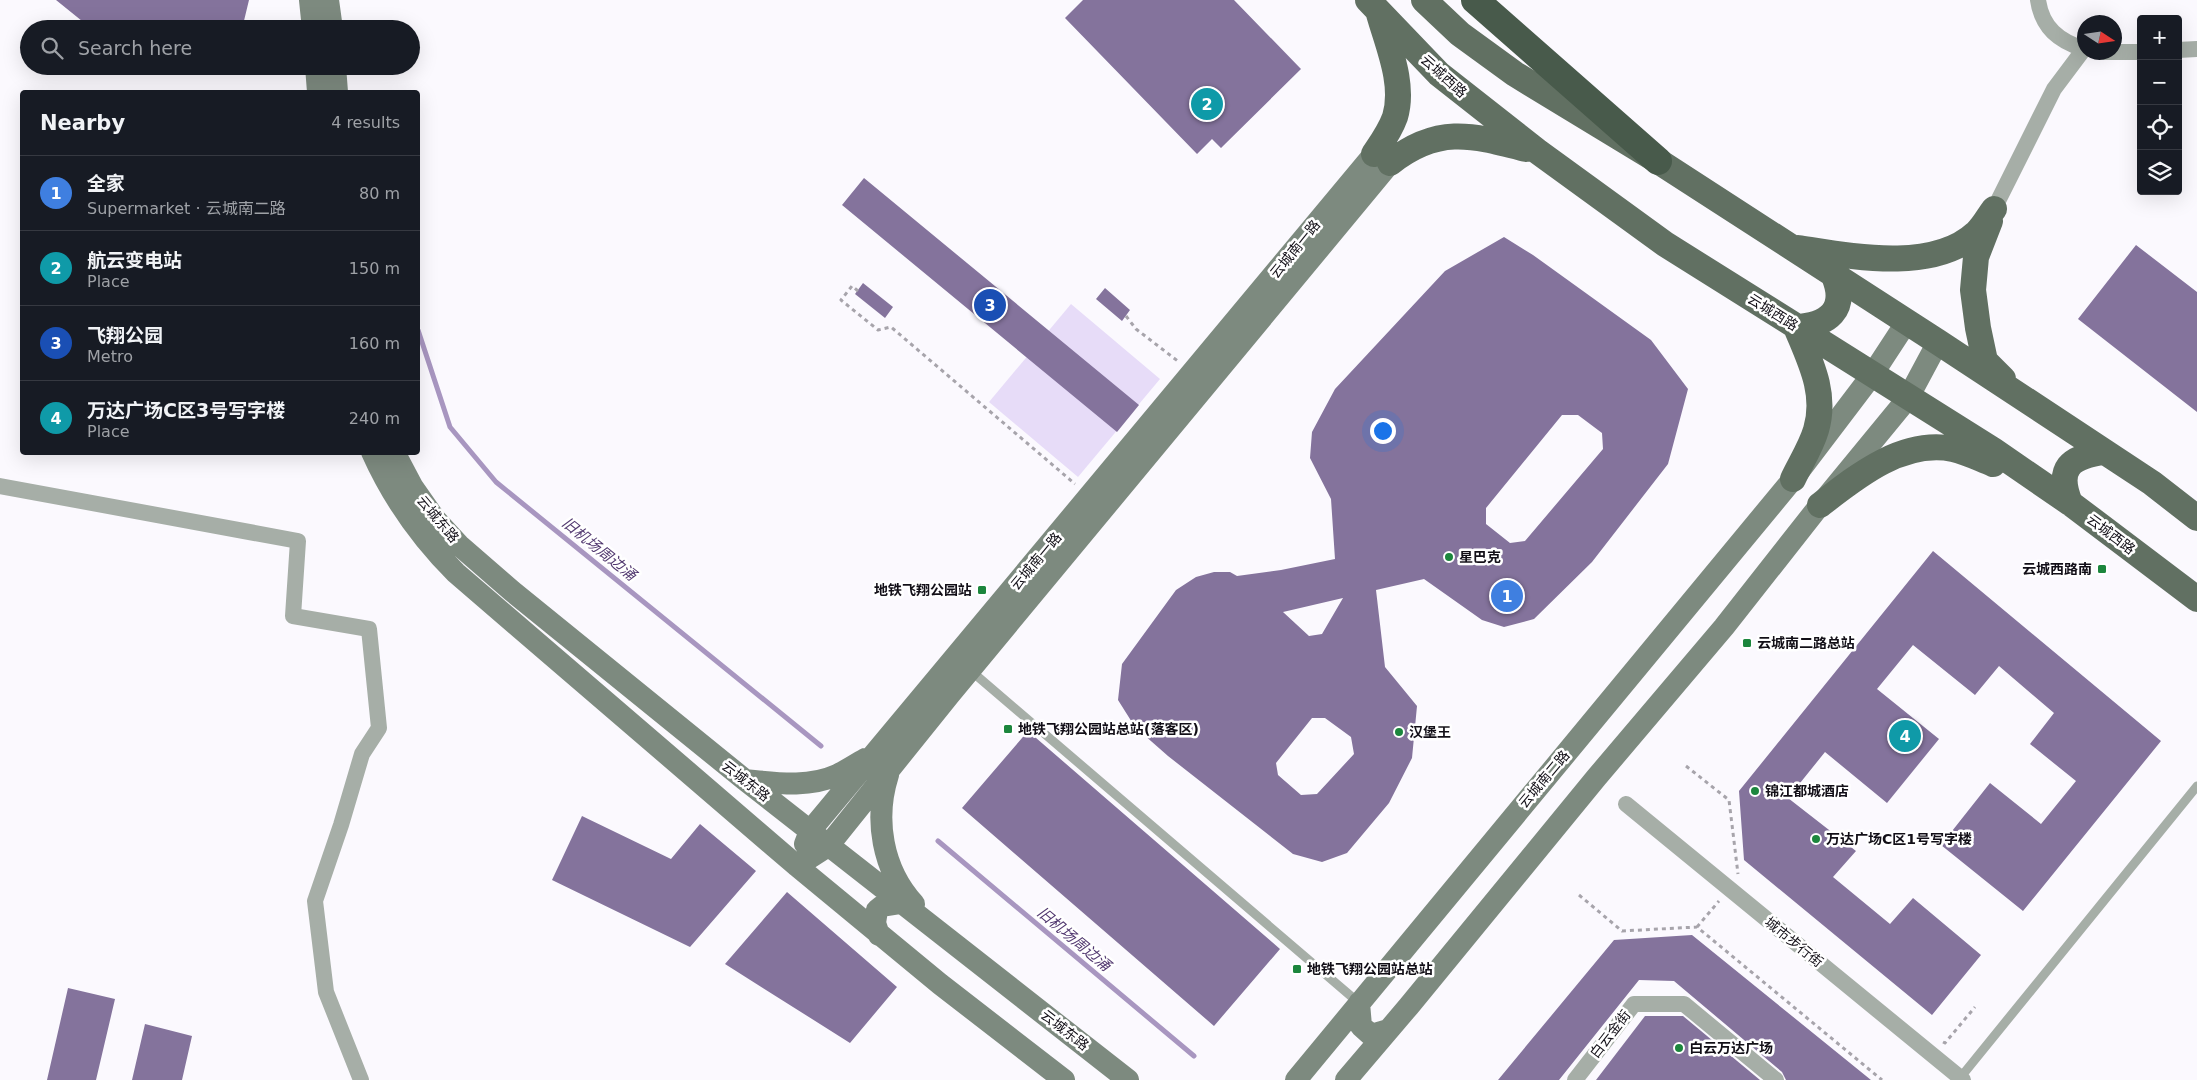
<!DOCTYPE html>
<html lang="en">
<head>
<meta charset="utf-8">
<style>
  body { margin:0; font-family:"DejaVu Sans","Noto Sans SC",sans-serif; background:#242831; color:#f1f3f6 }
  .controls { position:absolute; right:15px; top:15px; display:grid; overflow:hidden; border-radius:5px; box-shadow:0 5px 20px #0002 }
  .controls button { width:45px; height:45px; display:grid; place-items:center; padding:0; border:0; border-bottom:1px solid #363941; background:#171b24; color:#f1f3f6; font:25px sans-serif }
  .compass { position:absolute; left:2077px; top:15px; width:45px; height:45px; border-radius:50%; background:#171b24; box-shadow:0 5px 20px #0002; rotate:102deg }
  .you { position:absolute; left:1382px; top:430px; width:18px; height:18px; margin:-12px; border:4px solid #fff; border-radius:50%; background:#1a73e8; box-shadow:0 0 0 8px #1a73e833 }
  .badge { display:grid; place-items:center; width:32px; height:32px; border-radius:50%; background:#b45309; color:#fff; font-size:16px; font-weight:700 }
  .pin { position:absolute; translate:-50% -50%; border:2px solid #fff; box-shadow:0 1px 5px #0006 }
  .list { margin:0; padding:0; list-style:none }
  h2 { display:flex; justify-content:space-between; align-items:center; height:65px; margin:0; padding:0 20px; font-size:21px }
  h2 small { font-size:16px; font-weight:400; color:#9ea1a6 }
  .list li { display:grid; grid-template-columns:32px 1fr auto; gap:15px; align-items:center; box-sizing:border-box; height:75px; padding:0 20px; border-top:1px solid #363941 }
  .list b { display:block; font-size:19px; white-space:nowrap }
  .list p { margin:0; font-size:16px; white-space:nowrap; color:#9ea1a6 }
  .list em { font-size:16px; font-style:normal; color:#9ea1a6 }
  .icon { flex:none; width:28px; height:28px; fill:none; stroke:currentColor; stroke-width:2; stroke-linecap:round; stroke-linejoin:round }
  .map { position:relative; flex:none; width:2197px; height:1080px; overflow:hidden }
  .search { position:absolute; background:#171b24; box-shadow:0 5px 20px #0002; left:20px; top:20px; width:400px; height:55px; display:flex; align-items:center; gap:12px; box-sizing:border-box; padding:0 18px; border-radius:28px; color:#9ea1a6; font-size:19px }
  .panel { position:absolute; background:#171b24; box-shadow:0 5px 20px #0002; left:20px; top:90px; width:400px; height:365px; border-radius:5px }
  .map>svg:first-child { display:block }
  .green { fill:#e7dcf8 }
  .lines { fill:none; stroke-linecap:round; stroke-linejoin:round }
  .stream { stroke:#a896c0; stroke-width:5 }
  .building { fill:#84739c; fill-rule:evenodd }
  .path { stroke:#a7a4ab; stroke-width:3; stroke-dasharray:4 4; stroke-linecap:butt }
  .lane { stroke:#a6aea7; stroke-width:9 }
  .street { stroke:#a6aea7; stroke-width:16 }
  .secondary { stroke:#7d8a7f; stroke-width:22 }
  .primary { stroke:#617062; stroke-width:26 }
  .highway { stroke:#485a4b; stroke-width:28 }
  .poi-dot { fill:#1c863d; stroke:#fff; stroke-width:2 }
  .labels { text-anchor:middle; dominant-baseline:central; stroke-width:5; stroke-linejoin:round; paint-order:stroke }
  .street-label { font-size:14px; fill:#120f17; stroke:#fff }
  .poi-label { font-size:14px; font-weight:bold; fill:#120f17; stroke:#fff; text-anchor:start }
  .water-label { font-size:15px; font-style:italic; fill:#523970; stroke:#fff }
</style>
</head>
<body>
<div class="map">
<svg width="2197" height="1080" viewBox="0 0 2197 1080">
  <rect width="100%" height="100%" fill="#fbf9fe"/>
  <!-- green -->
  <path class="green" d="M1071,304L1160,379L1078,477L989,402Z"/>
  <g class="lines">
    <!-- stream -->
    <path class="stream" d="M418,330L450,427L496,482L821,746
      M938,841L1194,1056"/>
  </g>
  <!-- building -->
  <path class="building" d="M56,0H249L242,29H117L82,21Z
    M1083,0H1234L1301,69L1221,148L1212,139L1197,154L1065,18Z
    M864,178L1139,405L1117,432L842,205Z
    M1504,237L1533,255L1651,340L1688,389L1668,464L1592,562L1534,619L1504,627L1482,620L1424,579L1376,590L1385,667L1417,706L1412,758L1389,803L1347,853L1322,862L1293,854L1168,756L1135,727L1118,700L1122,664L1176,590L1196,577L1214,572H1230L1237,576L1281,570L1335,559L1331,499L1310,458L1312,432L1335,389L1445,271ZM1562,415H1578L1602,433L1603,449L1525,541L1510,543L1486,524V508ZM1343,598L1322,634L1309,636L1283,612ZM1312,718H1325L1351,737L1354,754L1317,794L1301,795L1278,775L1276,763Z
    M2136,245L2197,292V412L2078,319Z
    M863,283L893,307L885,318L855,294Z
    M1105,288L1130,310L1122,321L1096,299Z
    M1933,551L2161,741L2023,911L1941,845L1990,783L2041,824L2076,781L2030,744L2054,713L1999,666L1975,695L1913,645L1877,689L1939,739L1887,803L1825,752L1788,798L1856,851L1833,877L1890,924L1913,898L1981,955L1932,1015L1744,860L1739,791Z
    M1028,731L1280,949L1214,1026L962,808Z
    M582,816L671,859L700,824L756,871L690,947L552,880Z
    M787,892L897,987L850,1043L725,964Z
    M1692,935L1871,1080H1786L1782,1072L1674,981L1639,980L1559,1080H1498L1614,940Z
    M68,988L115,999L96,1080H47Z
    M1645,1016H1683L1760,1080H1596Z
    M145,1024L192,1036L182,1080H132Z"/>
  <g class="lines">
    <!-- path -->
    <path class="path" d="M858,291L852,286L841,300L878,330L891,327L1075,484
      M1126,316L1136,329L1179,362
      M1686,766L1729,800L1738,874
      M1579,895L1622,931L1697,927L1882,1080
      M1697,927L1719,901
      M1943,1042L1945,1043L1975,1007"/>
    <!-- lane -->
    <path class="lane" d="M970,670L1359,1003
      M1960,1078L2197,786"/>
    <!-- street -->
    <path class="street" d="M2038,0C2042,28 2059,41 2084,49
      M2178,50L2197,49
      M2104,52H2141
      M1994,209L2054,89L2084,49
      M0,486L298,541L293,616L369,629L379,728L362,754L341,825L315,901L326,992L361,1080
      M1626,804L1963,1080
      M1575,1080L1634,1004H1684L1776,1080"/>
    <!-- secondary -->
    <path class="secondary" d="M310,0L313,29
      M328,0L332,29
      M316,66L318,92
      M335,66L337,92
      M372,452C393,499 420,537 456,573L797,866L940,984L1064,1080
      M394,452L412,486L435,519L459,545L512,591L745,780L1128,1080
      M888,775C874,819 882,869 914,904
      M745,780C776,783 808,788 837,775C847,770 856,764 865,759
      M805,844L810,831L1374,154
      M797,866L828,846L950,694L1390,163
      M879,935L875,923L877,910L882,906L901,903
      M1359,1003L1361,1026L1371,1035L1388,1030
      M1296,1080L1793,479L1872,375L1906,323
      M1346,1080L1409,1006L1596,778L1724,627L1820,505L1908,398L1938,342"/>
    <!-- primary -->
    <path class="primary" d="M1368,0L1439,74L1537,151L1665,244L1993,450L2070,503L2197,599
      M1424,0L1460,34L1515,74L1658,161L1938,342L2152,483L2197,518
      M1374,154C1382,142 1390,131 1395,117C1405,84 1388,46 1379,14
      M1390,163C1438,125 1472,135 1526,149
      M1990,221L1976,257L1973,290L1978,328L1985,361L2003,379
      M1798,248C1850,256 1933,273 1976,233C1983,227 1988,217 1994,209
      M1796,327C1828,325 1848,310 1834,276
      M1793,479C1800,464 1811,447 1816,430C1827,393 1810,361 1796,327
      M2070,503C2056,468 2070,457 2104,452
      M1820,505C1857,476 1903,439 1953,449C1967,452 1980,459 1993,464"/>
    <!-- highway -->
    <path class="highway" d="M1475,0L1658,161"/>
  </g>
  <!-- markers -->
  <g class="poi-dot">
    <circle cx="1449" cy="557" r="5"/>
    <rect x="2097" y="564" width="10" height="10" rx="2.5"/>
    <rect x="977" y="585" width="10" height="10" rx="2.5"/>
    <rect x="1742" y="638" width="10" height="10" rx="2.5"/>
    <rect x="1003" y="724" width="10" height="10" rx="2.5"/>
    <circle cx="1399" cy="732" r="5"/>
    <circle cx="1755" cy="791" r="5"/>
    <circle cx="1816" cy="839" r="5"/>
    <rect x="1292" y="964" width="10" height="10" rx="2.5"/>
    <circle cx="1679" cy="1048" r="5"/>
  </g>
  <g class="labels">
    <!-- street labels -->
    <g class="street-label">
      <text transform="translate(1444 76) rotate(42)">云城西路</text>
      <text transform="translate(1295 249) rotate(-51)">云城南一路</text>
      <text transform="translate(1773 312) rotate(32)">云城西路</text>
      <text transform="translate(438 519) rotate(50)">云城东路</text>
      <text transform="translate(2111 534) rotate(37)">云城西路</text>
      <text transform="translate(1036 561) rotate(-50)">云城南一路</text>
      <text transform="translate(1544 779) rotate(-50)">云城南二路</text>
      <text transform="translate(746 781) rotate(38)">云城东路</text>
      <text transform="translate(1794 942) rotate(39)">城市步行街</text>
      <text transform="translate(1065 1030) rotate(38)">云城东路</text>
      <text transform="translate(1610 1034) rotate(-52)">白云金街</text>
    </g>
    <!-- poi labels -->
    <g class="poi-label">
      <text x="1459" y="557">星巴克</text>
      <text x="2092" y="569" text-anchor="end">云城西路南</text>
      <text x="972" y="590" text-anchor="end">地铁飞翔公园站</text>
      <text x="1757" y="643">云城南二路总站</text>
      <text x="1018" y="729">地铁飞翔公园站总站(落客区)</text>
      <text x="1409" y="732">汉堡王</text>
      <text x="1765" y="791">锦江都城酒店</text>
      <text x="1826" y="839">万达广场C区1号写字楼</text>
      <text x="1307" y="969">地铁飞翔公园站总站</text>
      <text x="1689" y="1048">白云万达广场</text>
    </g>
    <!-- water labels -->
    <g class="water-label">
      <text transform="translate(599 549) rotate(39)">旧机场周边涌</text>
      <text transform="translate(1074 939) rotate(40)">旧机场周边涌</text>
    </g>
  </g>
</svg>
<div class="controls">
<button>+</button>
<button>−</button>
<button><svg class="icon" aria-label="locate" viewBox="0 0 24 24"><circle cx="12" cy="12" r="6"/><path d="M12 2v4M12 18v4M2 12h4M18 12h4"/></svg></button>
<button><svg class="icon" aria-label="layers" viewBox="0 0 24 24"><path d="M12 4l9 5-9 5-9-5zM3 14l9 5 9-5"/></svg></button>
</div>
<svg class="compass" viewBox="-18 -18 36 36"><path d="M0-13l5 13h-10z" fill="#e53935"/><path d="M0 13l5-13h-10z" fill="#9ea1a6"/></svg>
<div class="you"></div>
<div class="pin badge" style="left:1507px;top:596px;background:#3f7fe0">1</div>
<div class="pin badge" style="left:1207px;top:104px;background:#0f9aa8">2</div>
<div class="pin badge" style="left:990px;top:305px;background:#1a4fb4">3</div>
<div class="pin badge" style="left:1905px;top:736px;background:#0f9aa8">4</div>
<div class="search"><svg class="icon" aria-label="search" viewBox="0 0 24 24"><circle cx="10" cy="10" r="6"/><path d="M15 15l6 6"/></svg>Search here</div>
<section class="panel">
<h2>Nearby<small>4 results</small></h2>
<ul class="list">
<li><span class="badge" style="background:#3f7fe0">1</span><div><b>全家</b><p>Supermarket · 云城南二路</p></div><em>80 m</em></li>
<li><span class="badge" style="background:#0f9aa8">2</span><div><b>航云变电站</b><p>Place</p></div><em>150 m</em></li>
<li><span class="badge" style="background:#1a4fb4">3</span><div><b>飞翔公园</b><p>Metro</p></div><em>160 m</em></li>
<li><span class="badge" style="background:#0f9aa8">4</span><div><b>万达广场C区3号写字楼</b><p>Place</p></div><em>240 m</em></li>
</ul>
</section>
</div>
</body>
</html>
